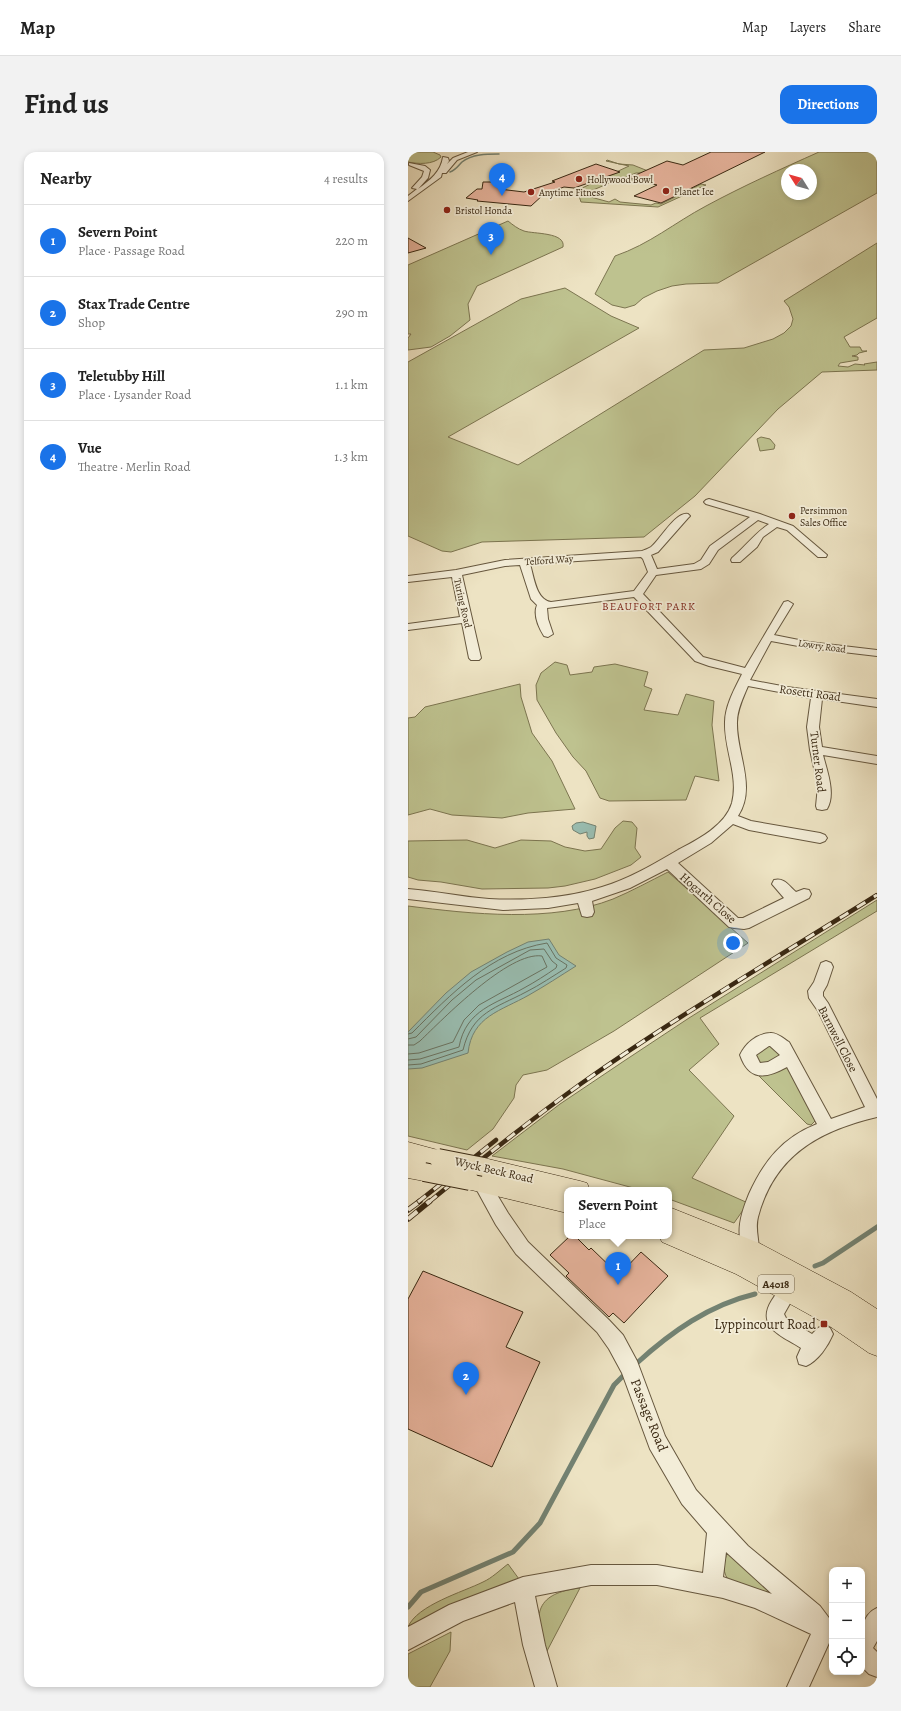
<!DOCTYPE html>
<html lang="en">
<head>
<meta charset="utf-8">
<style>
  body { margin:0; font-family:Alegreya,serif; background:#f2f2f2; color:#222 }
  .controls { position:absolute; right:12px; bottom:12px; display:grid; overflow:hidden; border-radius:8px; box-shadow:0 2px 6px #0003 }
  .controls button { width:36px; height:36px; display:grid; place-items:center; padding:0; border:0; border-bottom:1px solid #e0e0e0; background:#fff; color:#222; font:20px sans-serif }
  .compass { position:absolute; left:373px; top:12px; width:36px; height:36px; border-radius:50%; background:#fff; box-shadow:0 2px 6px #0003; rotate:307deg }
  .you { position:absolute; left:325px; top:791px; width:14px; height:14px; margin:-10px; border:3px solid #fff; border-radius:50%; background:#1a73e8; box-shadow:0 0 0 6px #1a73e833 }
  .badge { display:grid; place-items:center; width:26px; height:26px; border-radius:50%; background:#1a73e8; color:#fff; font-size:13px; font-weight:700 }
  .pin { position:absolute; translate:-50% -33px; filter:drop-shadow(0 1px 2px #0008) }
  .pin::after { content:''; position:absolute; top:21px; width:14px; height:12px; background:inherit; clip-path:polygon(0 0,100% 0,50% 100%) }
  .popup { position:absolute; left:156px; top:1035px; width:108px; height:52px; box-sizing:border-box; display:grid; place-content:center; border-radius:8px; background:#fff; filter:drop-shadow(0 1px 3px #0005); font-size:13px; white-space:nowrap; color:#767676 }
  .popup b { font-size:15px; color:#222 }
  .popup::after { content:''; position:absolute; left:50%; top:100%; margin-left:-8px; border:8px solid transparent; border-top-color:#fff }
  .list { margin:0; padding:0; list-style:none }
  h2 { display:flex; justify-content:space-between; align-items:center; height:52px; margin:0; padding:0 16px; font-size:17px }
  h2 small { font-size:13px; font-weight:400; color:#767676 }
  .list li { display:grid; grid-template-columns:26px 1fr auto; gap:12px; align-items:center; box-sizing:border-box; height:72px; padding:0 16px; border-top:1px solid #e0e0e0 }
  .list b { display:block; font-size:15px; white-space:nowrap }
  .list p { margin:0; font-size:13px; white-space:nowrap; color:#767676 }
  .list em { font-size:13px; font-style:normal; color:#767676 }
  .icon { flex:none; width:22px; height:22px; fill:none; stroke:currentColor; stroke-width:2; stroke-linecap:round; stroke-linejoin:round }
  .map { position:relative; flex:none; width:469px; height:1535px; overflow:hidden; border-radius:12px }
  header { display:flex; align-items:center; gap:24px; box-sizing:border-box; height:56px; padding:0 20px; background:#fff; border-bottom:1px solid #e0e0e0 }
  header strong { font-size:19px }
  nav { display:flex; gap:22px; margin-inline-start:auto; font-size:14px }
  .intro { display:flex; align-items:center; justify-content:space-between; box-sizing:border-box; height:96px; padding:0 24px }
  h1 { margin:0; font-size:28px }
  .button { padding:10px 18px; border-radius:12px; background:#1a73e8; color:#fff; font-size:14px; font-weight:700 }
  main { display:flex; gap:24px; padding:0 24px }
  aside { flex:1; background:#fff; border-radius:12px; box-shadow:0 2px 6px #0003 }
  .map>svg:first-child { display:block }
  .green { fill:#bec28f; stroke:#7c7550; fill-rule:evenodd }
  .water { fill:#99beb2; stroke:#738272 }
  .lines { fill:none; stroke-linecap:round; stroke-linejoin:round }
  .shore { stroke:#697362; stroke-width:1 }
  .stream-far1 { stroke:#738272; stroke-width:1.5 }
  .stream { stroke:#738272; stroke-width:5 }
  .building { fill:#e7b49d; stroke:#392812 }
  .minor-casing { stroke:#66573e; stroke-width:2 }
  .major-casing { stroke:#392812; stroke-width:1 }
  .minor { fill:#f3edd8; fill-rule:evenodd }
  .major { fill:#ede3c3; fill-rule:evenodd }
  .rail-far1-casing { stroke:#392812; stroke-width:4.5 }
  .rail-casing { stroke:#392812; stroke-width:5.5 }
  .rail-far1 { stroke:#f3edd8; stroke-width:3; stroke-dasharray:10; stroke-linecap:butt }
  .rail { stroke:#f3edd8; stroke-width:4; stroke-dasharray:12; stroke-linecap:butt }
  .major-bridge-casing { stroke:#392812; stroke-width:20; stroke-linecap:butt }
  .major-bridge { stroke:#ede3c3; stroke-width:18 }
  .poi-dot { fill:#8f2418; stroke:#f3edd8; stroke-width:1.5 }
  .labels { text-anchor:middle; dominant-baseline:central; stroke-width:3.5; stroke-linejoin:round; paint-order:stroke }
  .far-poi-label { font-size:10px; fill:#392812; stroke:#f3edd8; text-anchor:start }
  .far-street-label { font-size:10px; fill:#392812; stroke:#f3edd8 }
  .far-neighbourhood-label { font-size:11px; letter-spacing:1px; fill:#7a1f14; stroke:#f3edd8 }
  .shield { fill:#f3edd8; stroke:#71634d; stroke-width:1 }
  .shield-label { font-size:11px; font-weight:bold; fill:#392812 }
  .street-label { font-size:12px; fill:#392812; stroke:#f3edd8 }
  .near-poi-label { font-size:14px; fill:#392812; stroke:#f3edd8; text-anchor:end }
  .near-street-label { font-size:14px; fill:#392812; stroke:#f3edd8 }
</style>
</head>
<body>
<header>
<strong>Map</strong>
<nav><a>Map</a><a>Layers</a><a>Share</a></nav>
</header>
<div class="intro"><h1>Find us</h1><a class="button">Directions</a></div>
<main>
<aside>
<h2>Nearby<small>4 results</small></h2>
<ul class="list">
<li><span class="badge">1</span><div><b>Severn Point</b><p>Place · Passage Road</p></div><em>220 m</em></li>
<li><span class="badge">2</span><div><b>Stax Trade Centre</b><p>Shop</p></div><em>290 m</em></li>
<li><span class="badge">3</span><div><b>Teletubby Hill</b><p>Place · Lysander Road</p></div><em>1.1 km</em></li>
<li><span class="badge">4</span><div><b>Vue</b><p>Theatre · Merlin Road</p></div><em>1.3 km</em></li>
</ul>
</aside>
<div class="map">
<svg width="469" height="1535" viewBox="0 0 469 1535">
  <rect width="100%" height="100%" fill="#ede3c3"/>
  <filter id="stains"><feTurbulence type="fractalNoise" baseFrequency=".005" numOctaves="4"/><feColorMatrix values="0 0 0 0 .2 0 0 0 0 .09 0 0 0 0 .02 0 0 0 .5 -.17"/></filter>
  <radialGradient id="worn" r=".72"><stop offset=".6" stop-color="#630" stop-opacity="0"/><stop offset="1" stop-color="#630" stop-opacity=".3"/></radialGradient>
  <!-- green -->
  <path class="green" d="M7,0H25L32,3L33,5C25,13 10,12 0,10V2Z
    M411,0H469V41L310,131L278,132L264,134L249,139L235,146L227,153L217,156L204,153L187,142L207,104C242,92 266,71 298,54C335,34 373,17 411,0ZM379,18H403V42H379Z
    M199,8L211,12L225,13L245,21H228L218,25L229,30L211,27L178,41L181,43L179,44L201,50L207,47L212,50L222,51L243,53L248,51L253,52L293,32L298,33L250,55L173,50L170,41L172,37L221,14L198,9Z
    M100,69C105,73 110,77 116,79C125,82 158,80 155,95L69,134L60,152L62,168L42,184L23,195L0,198V186L3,182H0V113Z
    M469,91V166L436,185L442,195H452L454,199H459L451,201L449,203L444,204L450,205V208L432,211L430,214L440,215L447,212L457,213L456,212L469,210V218L414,220L370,257L287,344L236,385L74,390L43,400L34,399L0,384V210L113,147L157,136L203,164L231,176L40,285L110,313L296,198L336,196L365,187L376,181L383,174L385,167L381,155L376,149Z
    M353,285L362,287L367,293L366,297L352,299L349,287Z
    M147,510L159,513L162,523L184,520L186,515L207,512L240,520L236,534L244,537L236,558L270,563L278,542L306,549L304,573L311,629L287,624L278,648L201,649L192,646L178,619L165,605L148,581L129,548L128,533L133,521Z
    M112,532L113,545L124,581L144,609L167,657L120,661L94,666L44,663L22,657L0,663V566L7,565L17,555Z
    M215,669L224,670L229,676L227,696L233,705L223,713L187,727L157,734L140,736L74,737L33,730L10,728L0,725V689L59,688L87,696L113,688L143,689L157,695L177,699L193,697L207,676Z
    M260,720L340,791L206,879L139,918L115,923L108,933L106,946L85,977L59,998L0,984V754C63,762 144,771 205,747C224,739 242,729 260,720Z
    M469,748V759L292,866L311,892L281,918L326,964L284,1026L340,1051L326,1071L261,1047V1038H233L155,1017L84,1004L152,952L216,909L281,866Z
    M361,893L372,899L371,905L357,913L350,911L347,900Z
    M380,914L408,968L403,973L399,972L349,922Z
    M320,1400L372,1447L322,1429C314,1423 315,1409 320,1400Z
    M100,1412L111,1427L0,1475C9,1453 55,1440 75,1430C84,1426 92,1418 100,1412Z
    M172,1436L139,1499C123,1461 129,1441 172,1436Z
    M43,1480L42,1499L22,1535H0V1502Z"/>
  <!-- water -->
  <path class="water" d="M175,670L188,674L186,686L181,687L179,684V680L172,682L165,678L164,674L168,671Z
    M141,787L151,803L168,814C152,824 137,834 121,843C93,859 64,864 60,901L14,916L0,917V880L38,841L63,820L99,800L120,790Z"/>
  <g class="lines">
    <!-- shore -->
    <path class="shore" d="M0,882L4,881C43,842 83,800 139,791L148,806L159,813L158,816C145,824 132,833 118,840C88,856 64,860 55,898L13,912L0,913
      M0,887L8,885L44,848L68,828L122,798L136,797L144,809L149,813L148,816C138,823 127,830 116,836C88,852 58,857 51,895L12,907L0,908
      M0,893H6L12,889C35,867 101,799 134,804L139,815L71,853L56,868L45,890L11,901L0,902"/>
    <!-- stream-far1 -->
    <path class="stream-far1" d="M42,20C48,18 50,14 54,10C64,2 79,2 91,2"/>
    <!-- stream -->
    <path class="stream" d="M407,1114L415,1111L469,1075
      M229,1211C263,1180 301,1153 347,1142
      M0,1455L13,1440L105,1400L132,1371L206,1233L215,1224"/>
  </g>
  <!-- building -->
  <path class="building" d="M303,0H357L253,51L226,44L249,33L221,26L259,9L275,13Z
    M188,12L212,20L166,36L156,35L136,42L123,54L69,49L70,48L58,46L69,37H74L75,30H91V37L116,40L147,30L144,29Z
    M0,86L18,96L0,101Z
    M162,1084H167L181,1098L183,1096L211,1123L233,1100L260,1124L216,1171L205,1161L201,1165L158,1124L161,1121L142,1103Z
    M15,1119L115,1160L98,1195L132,1210L84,1315L0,1277V1147Z"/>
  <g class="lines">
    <defs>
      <path id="minor" d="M0,0H5L0,3Z
        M60,0H69L49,8L38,21H34L33,25L0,49V44L9,37L4,36L14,25L16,19L1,13V11L17,14L22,18L20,26L10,37C22,28 33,20 35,5L40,6L41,9L39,12L45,6Z
        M301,347L352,362L385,374L419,403L418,405H410L379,378L369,375L355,385L349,395L332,410H324L323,408L324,406C338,394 346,382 361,372L350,368L310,398L301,412L293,417L248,423L235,442L295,505L337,516L376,450L380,449L385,452L366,483L401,490L469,498V504L401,496L363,489L342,528L379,535L469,547V555L414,547L411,575L414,595L469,604V612L415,603C419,619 428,642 419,657L414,658L409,657L408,654L410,634L402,598L399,575L403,546L340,534C335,546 329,558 329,570C328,601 349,635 330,664L343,669L412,681L417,683L419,686L417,689L412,691L341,678L325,672L303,691L270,711L330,766H335L376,746L364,732L366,728C376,725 381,734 388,740L396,737L401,738L403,742L401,746L341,776L336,777L326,776L321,775L259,717L222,736L184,749L186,760L184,764L179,765L174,764L170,751L140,756L95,758L0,747V737C27,739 54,745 81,747C117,749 160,746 194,735C221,727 246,712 270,698C289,688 317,674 324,651C331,624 316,597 317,570C317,554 327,536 334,522L301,514L287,509L226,445L139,456L140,467L145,482L140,485L136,484C131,476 125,463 129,453L123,447L112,413L97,414L54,423L73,506L71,508H63L61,506L54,471L0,478V472L52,465L44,425L0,430V424L48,418L97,408L234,399C236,398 240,397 243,395C252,388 268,359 280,362L282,364L280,366L250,400L243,403L249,417L286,412L293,408L302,394L342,365L298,352L296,350L298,348ZM233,405L235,407L240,420L226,439L143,450C128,448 126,425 122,412Z
        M418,809L423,811L425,815L419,833L415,840V844L420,851L469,947V965C410,979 366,1004 350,1065C346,1080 354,1093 349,1104L343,1106L337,1104C327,1082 332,1064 341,1042C356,1009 374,986 409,972L379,915C357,927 341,929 332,903C337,892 348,882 362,881C369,880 376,887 381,890L423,967L457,955L410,859L401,846L400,839L406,830L413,811ZM361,894H362L372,903L360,910L352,911L348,903Z
        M73,1023L79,1026L100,1061L120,1090L201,1168L215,1183L229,1209L257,1284L288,1338L340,1394L412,1454L424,1470V1493L421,1491L401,1535H379L403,1482L347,1456L315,1446L249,1433H183L127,1444L137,1493L149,1535H127L115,1493L107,1450L55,1469L0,1498V1475L41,1453L115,1425L183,1413H249L295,1421L299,1381L274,1352L242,1297L214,1221L201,1197L189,1180L108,1102L88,1073L65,1031L67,1026ZM318,1400L364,1442L315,1425Z
        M380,1130L386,1133L389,1139L376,1162L378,1166L404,1182L410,1176L416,1173L422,1176L425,1182C420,1194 410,1209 398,1214L391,1212L389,1205L393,1196C374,1184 347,1175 364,1148C369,1141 372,1134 380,1130Z
        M469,1456V1489L465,1496L469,1500V1525L461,1522L454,1515C454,1496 448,1465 469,1456Z"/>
      <path id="major" d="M0,990L37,1000L40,1006L37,1012L30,1015L23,1013L26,1020L23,1027L16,1029L0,1026Z
        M76,1006L172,1029L179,1031L182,1038H159V1061L55,1036L52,1029L55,1022L62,1020L69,1021L66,1015L69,1009Z
        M261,1055L351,1091L443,1140L469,1157V1204L461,1201L420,1173L328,1122L254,1090L251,1084H261Z"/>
    </defs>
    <!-- minor casing -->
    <use href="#minor" class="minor-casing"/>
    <!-- major casing -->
    <use href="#major" class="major-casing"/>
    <!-- minor -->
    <use href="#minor" class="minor"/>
    <!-- major -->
    <use href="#major" class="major"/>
    <defs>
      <path id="rail-far1" d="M10,1050L88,988
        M21,1050C71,1009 121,969 174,931C269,864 370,805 469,743"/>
      <path id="rail" d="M0,1058L12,1049
        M0,1067L22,1049"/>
    </defs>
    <!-- rail-far1 casing -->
    <use href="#rail-far1" class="rail-far1-casing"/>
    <!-- rail casing -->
    <use href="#rail" class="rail-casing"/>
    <!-- rail-far1 -->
    <use href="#rail-far1" class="rail-far1"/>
    <!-- rail -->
    <use href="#rail" class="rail"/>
    <defs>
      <path id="major-bridge" d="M30,1006L76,1015
        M16,1020L62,1029"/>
    </defs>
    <!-- major-bridge casing -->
    <use href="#major-bridge" class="major-bridge-casing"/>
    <!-- major-bridge -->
    <use href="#major-bridge" class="major-bridge"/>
  </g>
  <!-- markers -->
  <g class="poi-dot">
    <circle cx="171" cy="27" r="4"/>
    <circle cx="258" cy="39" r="4"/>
    <circle cx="123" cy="40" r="4"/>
    <circle cx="39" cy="58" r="4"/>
    <circle cx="384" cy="364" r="4"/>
    <rect x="412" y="1168" width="8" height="8" rx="2"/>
  </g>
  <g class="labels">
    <!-- far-poi labels -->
    <g class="far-poi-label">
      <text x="179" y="27">Hollywood Bowl</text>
      <text x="266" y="39">Planet Ice</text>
      <text x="131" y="40">Anytime Fitness</text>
      <text x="47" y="58">Bristol Honda</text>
      <text x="392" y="358">Persimmon<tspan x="392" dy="12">Sales Office</tspan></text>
    </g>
    <!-- far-street labels -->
    <g class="far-street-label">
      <text transform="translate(141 408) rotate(-4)">Telford Way</text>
      <text transform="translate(55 451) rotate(77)">Turing Road</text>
      <text transform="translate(414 494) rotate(8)">Lowry Road</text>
    </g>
    <!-- far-neighbourhood labels -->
    <g class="far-neighbourhood-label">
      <text x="241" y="454">BEAUFORT PARK</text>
    </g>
    <!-- shield labels -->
    <rect class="shield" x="350" y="1123" width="36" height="18" rx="3"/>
    <g class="shield-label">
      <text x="368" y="1132">A4018</text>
    </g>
    <!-- street labels -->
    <g class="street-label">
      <text transform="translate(402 541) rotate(8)">Rosetti Road</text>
      <text transform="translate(410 610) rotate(83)">Turner Road</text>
      <text transform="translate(300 746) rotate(41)">Hogarth Close</text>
      <text transform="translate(430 887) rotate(63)">Barnwell Close</text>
      <text transform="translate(86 1018) rotate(13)">Wyck Beck Road</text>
    </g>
    <!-- near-poi labels -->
    <g class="near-poi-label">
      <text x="408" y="1172">Lyppincourt Road</text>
    </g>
    <!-- near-street labels -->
    <g class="near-street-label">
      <text transform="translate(241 1263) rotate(68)">Passage Road</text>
    </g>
  </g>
  <rect width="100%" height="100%" filter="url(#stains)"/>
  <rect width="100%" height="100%" fill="url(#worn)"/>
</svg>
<div class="controls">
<button>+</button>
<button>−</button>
<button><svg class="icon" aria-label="locate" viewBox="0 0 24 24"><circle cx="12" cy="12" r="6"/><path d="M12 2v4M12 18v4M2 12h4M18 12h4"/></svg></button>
</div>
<svg class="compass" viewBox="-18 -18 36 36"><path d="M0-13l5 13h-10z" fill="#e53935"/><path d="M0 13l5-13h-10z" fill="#767676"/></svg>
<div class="you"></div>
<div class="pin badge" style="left:210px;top:1133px">1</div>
<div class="popup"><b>Severn Point</b>Place</div>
<div class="pin badge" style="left:58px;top:1243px">2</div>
<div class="pin badge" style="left:83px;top:103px">3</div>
<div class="pin badge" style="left:94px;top:44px">4</div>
</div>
</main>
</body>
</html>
